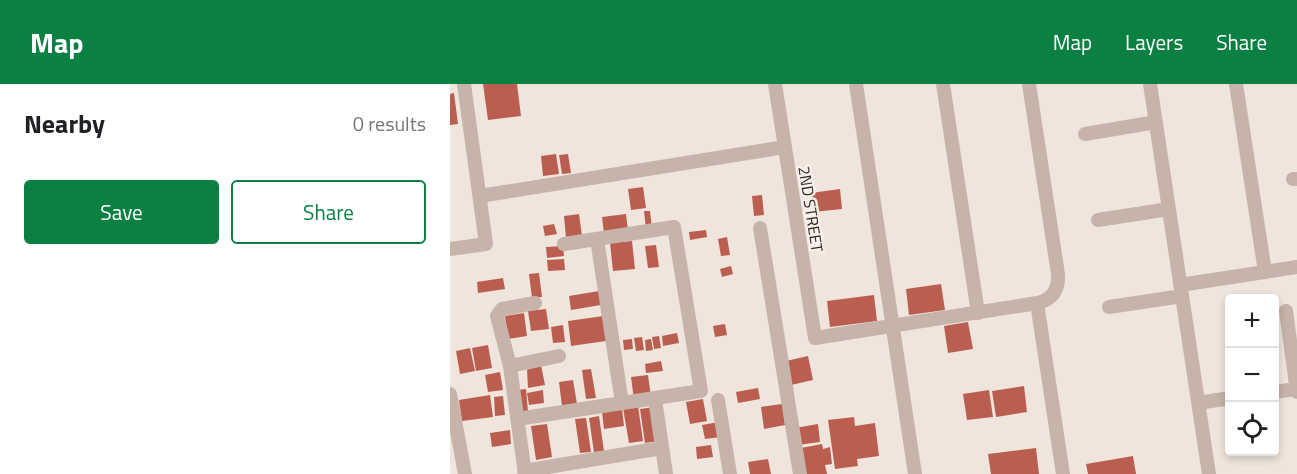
<!DOCTYPE html>
<html lang="en">
<head>
<meta charset="utf-8">
<style>
  body { margin:0; font-family:"Titillium Web",sans-serif; background:#f2f2f2; color:#202124 }
  .controls { position:absolute; right:18px; bottom:18px; display:grid; overflow:hidden; border-radius:6px; box-shadow:0 3px 9px #0003 }
  .controls button { width:54px; height:54px; display:grid; place-items:center; padding:0; border:0; border-bottom:2px solid #e0e0e0; background:#fff; color:#202124; font:30px sans-serif }
  .list { margin:0; padding:0; list-style:none }
  h2 { display:flex; justify-content:space-between; align-items:center; height:78px; margin:0; padding:0 24px; font-size:26px }
  h2 small { font-size:20px; font-weight:400; color:#757577 }
  .actions { display:flex; gap:12px; padding:18px 24px }
  .actions a { flex:1; padding:14px 0; border:2px solid #0b8043; border-radius:6px; text-align:center; font-size:21px; color:#0b8043 }
  .actions .main { background:#0b8043; color:#fff }
  .icon { flex:none; width:33px; height:33px; fill:none; stroke:currentColor; stroke-width:2; stroke-linecap:round; stroke-linejoin:round }
  .map { position:relative; flex:none; width:847px; height:390px; overflow:hidden }
  header { display:flex; align-items:center; gap:36px; box-sizing:border-box; height:84px; padding:0 30px; background:#0b8043; color:#fff }
  header strong { font-size:28px }
  nav { display:flex; gap:33px; margin-inline-start:auto; font-size:21px }
  main { display:flex }
  aside { flex:1; background:#fff }
  .map>svg:first-child { display:block }
  .building { fill:#ba5f50 }
  .lines { fill:none; stroke-linecap:round; stroke-linejoin:round }
  .minor { stroke:#c6b4aa; stroke-width:14 }
  .labels { text-anchor:middle; dominant-baseline:central; stroke-width:5; stroke-linejoin:round; paint-order:stroke }
  .street-label { font-size:16px; fill:#342b28; stroke:#f8efe8 }
</style>
</head>
<body>
<header>
<strong>Map</strong>
<nav><a>Map</a><a>Layers</a><a>Share</a></nav>
</header>
<main>
<aside>
<h2>Nearby<small>0 results</small></h2>
<ul class="list">
</ul>
<div class="actions"><a class="main">Save</a><a>Share</a></div>
</aside>
<div class="map">
<svg width="847" height="390" viewBox="0 0 847 390">
  <rect width="100%" height="100%" fill="#efe5dc"/>
  <!-- building -->
  <path class="building" d="M33,0H67L71,32L38,36Z
    M4,9L8,40L0,41V10Z
    M106,70L109,90L93,92L91,72Z
    M118,70L121,89L112,90L109,71Z
    M193,103L196,124L181,126L178,105Z
    M390,105L392,125L363,128L361,109Z
    M312,111L314,131L304,132L302,112Z
    M194,127H200L202,144L196,145Z
    M129,130L132,152L116,154L114,132Z
    M176,130L178,147L154,150L152,133Z
    M104,140L107,150L95,152L93,142Z
    M256,146L257,153L240,156L239,148Z
    M277,153L280,171L271,172L268,155Z
    M182,157L185,185L163,187L160,159Z
    M206,161L209,183L198,184L195,162Z
    M113,162L114,172L97,174L96,163Z
    M114,175L115,186L98,187L97,176Z
    M281,182L283,190L272,193L270,185Z
    M89,189L92,213L82,214L79,190Z
    M53,194L55,205L28,209L27,198Z
    M491,200L495,226L459,231L456,205Z
    M149,207L151,221L121,226L119,212Z
    M424,211L427,237L380,243L377,217Z
    M96,225L99,245L81,247L78,227Z
    M74,229L77,252L58,255L55,232Z
    M153,232L156,257L121,262L118,237Z
    M518,238L523,265L498,269L494,242Z
    M275,240L277,251L265,253L263,242Z
    M113,241L115,258L103,259L101,243Z
    M227,249L229,259L213,262L212,252Z
    M209,252L211,264L204,265L202,253Z
    M192,253L194,266L186,267L184,254Z
    M182,255L183,265L174,266L173,256Z
    M201,255L203,266L196,267L195,256Z
    M38,261L42,284L26,287L22,264Z
    M20,264L25,287L10,290L6,267Z
    M358,272L363,296L341,301L336,277Z
    M211,277L213,287L196,289L195,280Z
    M91,281L95,301L78,304L77,286Z
    M141,285L146,314L136,315L132,286Z
    M50,288L53,306L38,308L35,291Z
    M198,291L201,313L184,316L181,293Z
    M123,296L127,320L112,322L109,298Z
    M574,302L577,328L546,333L542,307Z
    M308,304L310,315L288,319L286,308Z
    M76,305L78,328L69,329L67,306Z
    M93,306L94,319L79,321L77,309Z
    M539,306L543,333L517,336L513,310Z
    M40,311L43,333L12,337L9,316Z
    M53,312L55,331L45,332L44,313Z
    M253,315L257,337L240,340L236,318Z
    M332,320L335,341L314,345L311,323Z
    M188,322L193,357L179,359L173,324Z
    M204,323L209,357L195,359L190,325Z
    M172,325L174,342L154,345L152,328Z
    M149,332L154,367L144,368L139,334Z
    M404,333L405,342L425,339L429,372L407,375L408,382L385,385L378,336Z
    M136,334L141,368L130,369L125,335Z
    M269,338L271,353L255,355L252,341Z
    M97,340L102,373L86,376L81,342Z
    M368,340L370,358L348,361L345,344Z
    M60,346L61,360L42,363L40,349Z
    M372,360L373,365L380,363L382,380L375,381L377,390H355L351,364Z
    M261,361L263,373L247,375L246,363Z
    M586,364L589,390H541L538,370Z
    M683,372L686,390H638L636,380Z
    M318,375L321,390H300L298,378Z"/>
  <g class="lines">
    <!-- minor -->
    <path class="minor" d="M325,0L365,254L587,219C602,216 609,206 608,190L579,0
      M406,0L465,390
      M493,0L528,229
      M700,0L759,390
      M786,0L815,188
      M635,50L706,38
      M843,95H847
      M30,112L335,63
      M648,136L719,125
      M310,144L350,390
      M147,155L172,319
      M0,165L36,160L14,0
      M730,201L847,183
      M587,219L613,390
      M659,223L732,212
      M836,227L847,308
      M60,282L109,272
      M824,308L847,305
      M0,310L15,390
      M205,315L216,390
      M268,316L280,390
      M748,319L780,314
      M67,335L251,307L224,143L114,160
      M74,387L212,364
      M75,390L60,282L47,232L52,225L85,219"/>
  </g>
  <g class="labels">
    <!-- street labels -->
    <g class="street-label">
      <text transform="translate(361 125) rotate(81)">2ND STREET</text>
    </g>
  </g>
</svg>
<div class="controls">
<button>+</button>
<button>−</button>
<button><svg class="icon" aria-label="locate" viewBox="0 0 24 24"><circle cx="12" cy="12" r="6"/><path d="M12 2v4M12 18v4M2 12h4M18 12h4"/></svg></button>
</div>
</div>
</main>
</body>
</html>
